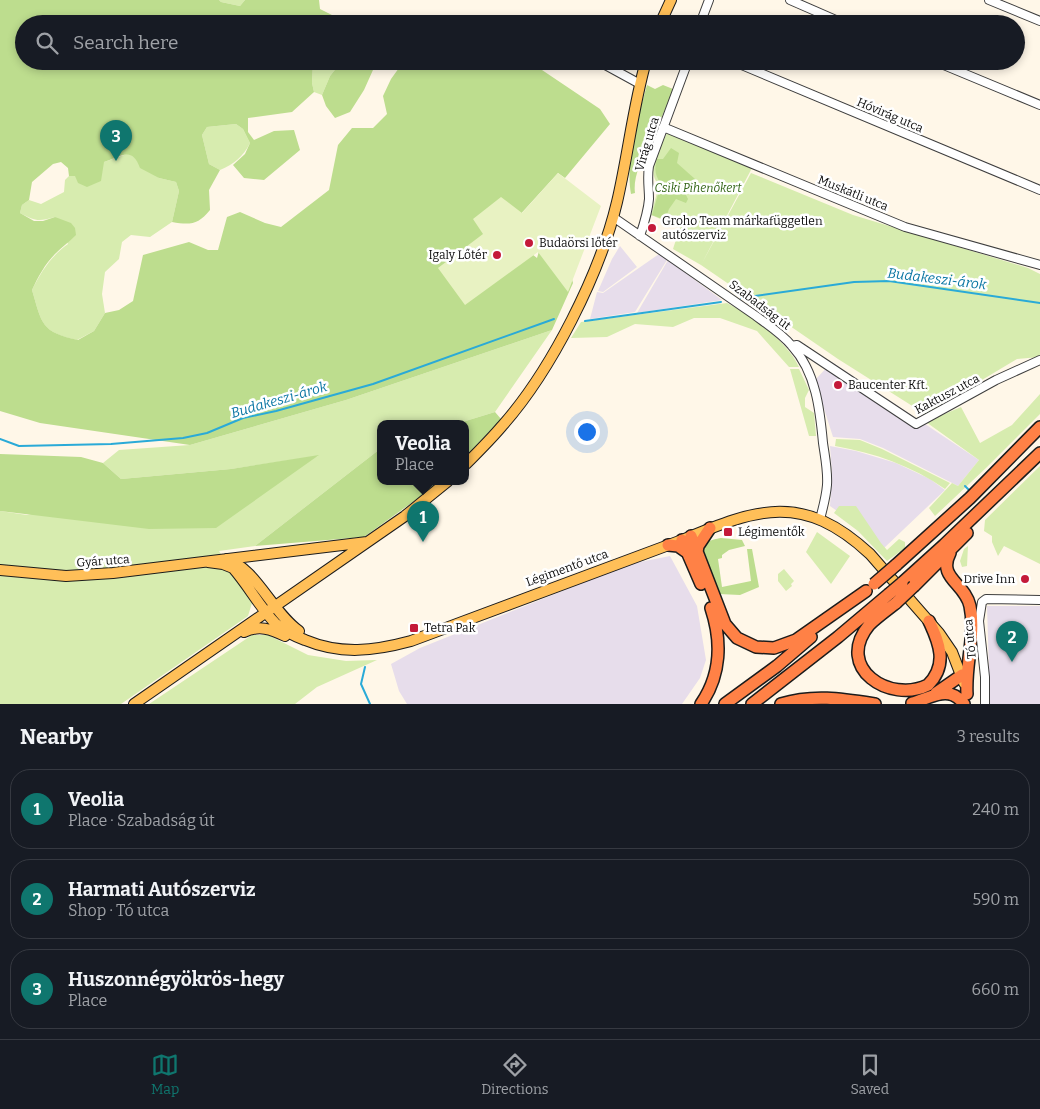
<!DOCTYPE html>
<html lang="en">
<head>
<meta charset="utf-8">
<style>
  body { margin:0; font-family:Bitter,serif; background:#242831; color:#f1f3f6 }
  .you { position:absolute; left:586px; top:431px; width:18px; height:18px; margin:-12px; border:4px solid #fff; border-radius:50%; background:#1a73e8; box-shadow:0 0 0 8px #1a73e833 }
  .badge { display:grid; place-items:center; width:32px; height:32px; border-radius:50%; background:#0f766e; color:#fff; font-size:16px; font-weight:700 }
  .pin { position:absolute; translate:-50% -41px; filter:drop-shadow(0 1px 2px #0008) }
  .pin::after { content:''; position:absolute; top:26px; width:18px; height:15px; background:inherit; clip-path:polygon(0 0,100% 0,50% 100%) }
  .popup { position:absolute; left:377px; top:420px; width:92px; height:65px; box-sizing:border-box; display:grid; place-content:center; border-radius:10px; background:#171b24; filter:drop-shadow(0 1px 4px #0005); font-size:16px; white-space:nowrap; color:#9ea1a6 }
  .popup b { font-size:19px; color:#f1f3f6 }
  .popup::after { content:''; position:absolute; left:50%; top:100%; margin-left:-10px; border:10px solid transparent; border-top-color:#171b24 }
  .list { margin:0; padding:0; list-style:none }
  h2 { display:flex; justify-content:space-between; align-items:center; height:65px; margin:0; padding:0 20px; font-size:21px }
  h2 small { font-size:16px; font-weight:400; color:#9ea1a6 }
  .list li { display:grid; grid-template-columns:32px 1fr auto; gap:15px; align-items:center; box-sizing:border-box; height:80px; margin:0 10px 10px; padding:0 10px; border:1px solid #363941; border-radius:20px }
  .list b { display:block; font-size:19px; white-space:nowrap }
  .list p { margin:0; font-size:16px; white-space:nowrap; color:#9ea1a6 }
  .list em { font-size:16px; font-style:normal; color:#9ea1a6 }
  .icon { flex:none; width:28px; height:28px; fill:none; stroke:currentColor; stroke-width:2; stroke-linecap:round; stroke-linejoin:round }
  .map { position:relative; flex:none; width:1040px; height:704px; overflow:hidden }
  .search { position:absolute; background:#171b24; box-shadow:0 2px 8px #0003; left:15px; right:15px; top:15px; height:55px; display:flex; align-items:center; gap:12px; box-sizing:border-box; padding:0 18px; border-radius:28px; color:#9ea1a6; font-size:19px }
  .sheet { height:335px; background:#171b24 }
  nav { display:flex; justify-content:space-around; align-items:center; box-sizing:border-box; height:70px; border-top:1px solid #363941; background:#171b24; font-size:14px; color:#9ea1a6 }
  nav a { display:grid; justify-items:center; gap:2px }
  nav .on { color:#0f766e }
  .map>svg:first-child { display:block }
  .industrial { fill:#e7ddeb }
  .green { fill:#d7ecaf }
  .forest { fill:#bddd8e }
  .pitch { fill:#e8f2c2 }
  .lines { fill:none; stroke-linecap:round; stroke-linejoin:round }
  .stream { stroke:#2aaad7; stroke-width:2 }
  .minor-casing { stroke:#3e3e3e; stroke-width:10 }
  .major-casing { stroke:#1c1c1c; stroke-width:12 }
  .highway-casing { stroke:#1c1c1c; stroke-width:14 }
  .minor { stroke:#fff; stroke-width:8 }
  .major { stroke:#ffbf58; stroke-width:10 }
  .highway { stroke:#ff8146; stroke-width:11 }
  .highway-bridge-casing { stroke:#1c1c1c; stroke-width:14; stroke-linecap:butt }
  .highway-bridge { stroke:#ff8146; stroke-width:11 }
  .poi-dot { fill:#c41a39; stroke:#fff; stroke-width:2 }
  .labels { text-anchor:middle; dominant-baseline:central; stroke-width:5; stroke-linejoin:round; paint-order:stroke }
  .street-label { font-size:12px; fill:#0b0b0b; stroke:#fff }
  .park-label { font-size:12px; font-style:italic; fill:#336617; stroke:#fff }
  .poi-label { font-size:12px; fill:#0b0b0b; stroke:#fff; text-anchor:start }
  .water-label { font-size:14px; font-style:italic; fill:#0c77a4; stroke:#fff }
</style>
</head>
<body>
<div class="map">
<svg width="1040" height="704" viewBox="0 0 1040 704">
  <rect width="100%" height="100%" fill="#fff7e8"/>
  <!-- industrial -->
  <path class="industrial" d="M620,246L637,267L603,292L598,291L612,259Z
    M659,254L667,260L635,312L590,319L597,292L603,293Z
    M668,260L722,300L637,313Z
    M832,362L979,460L958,486L883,448L860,439L833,437L815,380Z
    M830,446L856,451L896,463L930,479L945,490L883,549L864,530L830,506L832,473Z
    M670,556L697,606L706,660L700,678L682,704H407L399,691L391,664L420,648L630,564Z
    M987,606H1040V704H990Z"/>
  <!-- green -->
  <path class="green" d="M219,0H245L240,6L221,2Z
    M313,61H342L330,76L322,95L314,92L312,83Z
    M236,124L243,129L250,143C243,157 234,164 220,170L209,164L202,135L207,127Z
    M667,133L752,168L701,265L673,249L680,227L651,215L659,185C645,171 660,149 667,133Z
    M127,154L132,155L159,178L176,182L179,191L172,222L150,237L131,235L122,242L119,259L105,272L102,294L105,313L94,331L77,340C41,332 42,324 32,290C41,272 51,256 68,244L55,217C38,222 35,221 20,213L22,205L29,200L41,204L64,192L65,180L69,176H75L104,162Z
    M751,173L853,215L1028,268L1040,274V357L1017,359L925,414L838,359L701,265Z
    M727,303C751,315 788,342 799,367H789L757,331L720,318H694L673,327L635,324L607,337L571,338L581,322Z
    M552,330L495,412L459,423H380V449L255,546L219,551L252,603L248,616L121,704H0V511L27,515L318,456L231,469L121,479L103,463L119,450L190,445L346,400Z
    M790,369H799L809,390L805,398V407L814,413L816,436H809Z
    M1040,394V414L987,467L935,516L929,508L952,483L958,486L979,460L926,422L961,407L980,443L1012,425Z
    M836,439L860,440L882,449L950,483L945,489C912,466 875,453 835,446Z
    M1040,466V564L1004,546L998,556L992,542V536L984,531L985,520Z
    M839,506H856L881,543L887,550L899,539L905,542V548L887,561L858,531L834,513Z
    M817,532L850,556L831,584L806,552Z
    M968,546L967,566L962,567L960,561L964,549Z
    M784,569L794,581L791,584L792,586L786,591L778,581V574Z
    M252,635H268L308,655L346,661L377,660L317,687L295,704H149Z"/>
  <!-- forest -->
  <path class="forest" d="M0,0H219L221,2L240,6L245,0H319L320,9L334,16L333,24H24V61H313L312,83L314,92L292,112L248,118V132L254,140L274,131L294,130L300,150L264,180L244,178L233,165L245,154L250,143L243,129L236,124L207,127L202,135L209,164L220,170L209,190L210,210C198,225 190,225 172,222L179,191L176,182L159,178L140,168C132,146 122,156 104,162L101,181L87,187L78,183L75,176H69L68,168L61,162L53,164L32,182L29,200L22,205L20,213L34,221H43L55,217L71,223L75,228L76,235C69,242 62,247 55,254C45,264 38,277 32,290C42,324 41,332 78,340L94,331L105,313L119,310L133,301L143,255L189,242L208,250H218L227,217L240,212L265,223L281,227L329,190L338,145L352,128H373L387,114L383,96L391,79L404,61H534L542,70L600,109L610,124L565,178L558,173L517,218L528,251L537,258L542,241L569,268L573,283L552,330L346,400L190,445L40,423L0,411Z
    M342,61H377L364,90L350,112L335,118L326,106L322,95L330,76Z
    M647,85L655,89L663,85L673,89C665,118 631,166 635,193L631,194C625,161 638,117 647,85Z
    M671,148L679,153L677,163L695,179L693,184L686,185L685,193L688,199L686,203L676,199L669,209L665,220L652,215L661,184C655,175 654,170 657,159H663Z
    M495,412L501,419L466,456V423H459Z
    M380,449V481H442L364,537L255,546Z
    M0,454L81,457L103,463L121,479L231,469L319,455L216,528L149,529L0,511Z
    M721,538L742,540L745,546L729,550L722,555V558L718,559L722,587L751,581L747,549H752L759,587L740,595L719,594L702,553C703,541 711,540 721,538Z"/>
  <!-- pitch -->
  <path class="pitch" d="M558,173L601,206L568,292L538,252L465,305L438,268L483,234L473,219L501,197L522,213Z"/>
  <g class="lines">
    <!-- stream -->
    <path class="stream" d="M741,298L854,282L889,281L1040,303
      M585,321L721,302
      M0,439L19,446L111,444L183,438L207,433L243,418L276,411L373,384L554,319
      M965,486L969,490
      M365,667L361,684L370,704"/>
    <defs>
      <path id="minor" d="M790,0L845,24
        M989,0L1040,21
        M700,24L709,0
        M598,61L640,84
        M732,61L1040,190
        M934,61L1040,105
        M663,127L905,227L1040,265
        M613,217L756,316C768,325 782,334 792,346C816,372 820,410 823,443C825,457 828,471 827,485C826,497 823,508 820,519
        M640,236C644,224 648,212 649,199C649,188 647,178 649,166L688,61
        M792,346L797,345L916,424L996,380L1040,360
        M985,704V677L979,621L982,602L986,599L1040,600"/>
      <path id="major" d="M660,24L671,0
        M466,464C478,452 491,439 502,426C551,371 600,274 617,202C628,155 633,107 646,61
        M226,559C255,567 272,612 299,631
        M208,562L223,564L233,568C248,585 259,606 275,623C284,631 294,636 305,640C341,655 374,651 411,641L682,540C758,508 803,492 870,554L939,633L952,652L964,683
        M0,570L66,576L113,573L367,542
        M244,632C259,625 271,629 285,636
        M134,704L405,516L448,481"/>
      <path id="highway" d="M691,536L725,624L737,638L756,647L774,648L796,640L866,591
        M682,540L701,584
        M668,545L678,546L688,553
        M697,552L698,546L710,528
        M950,553C937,578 965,583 970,606C976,635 965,665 967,694
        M896,565L970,498L1040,427
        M902,583L944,545L1040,453
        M914,586L967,533
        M896,603C887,610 877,617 869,625C834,668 890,704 928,685C936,677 941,666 940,654C939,642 934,632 929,621
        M936,693L962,675
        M912,703C931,698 949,684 964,704
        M701,704C721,675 722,641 711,608
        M725,704L777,666L811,637
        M752,704L838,637L889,594
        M781,704C813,694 843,699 875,704"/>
    </defs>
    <!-- minor casing -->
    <use href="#minor" class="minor-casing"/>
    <!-- major casing -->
    <use href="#major" class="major-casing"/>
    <!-- highway casing -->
    <use href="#highway" class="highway-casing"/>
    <!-- minor -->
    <use href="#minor" class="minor"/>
    <!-- major -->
    <use href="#major" class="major"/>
    <!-- highway -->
    <use href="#highway" class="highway"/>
    <defs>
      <path id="highway-bridge" d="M874,584L896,565
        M889,594L902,583
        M896,603L914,586"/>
    </defs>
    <!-- highway-bridge casing -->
    <use href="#highway-bridge" class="highway-bridge-casing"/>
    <!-- highway-bridge -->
    <use href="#highway-bridge" class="highway-bridge"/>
  </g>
  <!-- markers -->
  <g class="poi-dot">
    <circle cx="652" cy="228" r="5"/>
    <circle cx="529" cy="243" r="5"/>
    <circle cx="497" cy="255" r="5"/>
    <circle cx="838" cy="385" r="5"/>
    <rect x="723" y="527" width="10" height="10" rx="2.5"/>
    <circle cx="1025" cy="579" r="5"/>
    <rect x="409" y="623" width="10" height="10" rx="2.5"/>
  </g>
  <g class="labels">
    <!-- street labels -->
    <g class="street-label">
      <text transform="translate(890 115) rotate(23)">Hóvirág utca</text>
      <text transform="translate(647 144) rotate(-73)">Virág utca</text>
      <text transform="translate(853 193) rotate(22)">Muskátli utca</text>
      <text transform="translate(760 305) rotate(37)">Szabadság út</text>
      <text transform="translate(947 394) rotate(-28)">Kaktusz utca</text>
      <text transform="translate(103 561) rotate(-4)">Gyár utca</text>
      <text transform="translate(567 568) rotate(-20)">Légimentő utca</text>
      <text transform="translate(970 639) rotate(-95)">Tó utca</text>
    </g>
    <!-- park labels -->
    <g class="park-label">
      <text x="698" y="188">Csiki Pihenőkert</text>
    </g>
    <!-- poi labels -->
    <g class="poi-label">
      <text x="662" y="221">Groho Team márkafüggetlen<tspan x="662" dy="14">autószerviz</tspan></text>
      <text x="539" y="243">Budaörsi lőtér</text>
      <text x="487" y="255" text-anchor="end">Igaly Lőtér</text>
      <text x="848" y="385">Baucenter Kft.</text>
      <text x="738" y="532">Légimentők</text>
      <text x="1015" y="579" text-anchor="end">Drive Inn</text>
      <text x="424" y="628">Tetra Pak</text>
    </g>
    <!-- water labels -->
    <g class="water-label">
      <text transform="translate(937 279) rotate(7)">Budakeszi-árok</text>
      <text transform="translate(279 400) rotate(-16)">Budakeszi-árok</text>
    </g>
  </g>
</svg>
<div class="you"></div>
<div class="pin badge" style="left:423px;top:542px">1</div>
<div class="popup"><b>Veolia</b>Place</div>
<div class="pin badge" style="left:1012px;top:662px">2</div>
<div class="pin badge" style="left:116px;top:161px">3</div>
<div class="search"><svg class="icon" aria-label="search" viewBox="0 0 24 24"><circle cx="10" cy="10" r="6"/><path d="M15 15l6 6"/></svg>Search here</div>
</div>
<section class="sheet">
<h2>Nearby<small>3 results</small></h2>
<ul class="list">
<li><span class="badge">1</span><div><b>Veolia</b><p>Place · Szabadság út</p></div><em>240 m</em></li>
<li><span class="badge">2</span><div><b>Harmati Autószerviz</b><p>Shop · Tó utca</p></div><em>590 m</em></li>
<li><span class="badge">3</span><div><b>Huszonnégyökrös-hegy</b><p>Place</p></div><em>660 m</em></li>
</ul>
</section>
<nav>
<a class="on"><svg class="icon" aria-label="map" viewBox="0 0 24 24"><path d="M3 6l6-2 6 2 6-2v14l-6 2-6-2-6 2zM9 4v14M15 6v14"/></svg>Map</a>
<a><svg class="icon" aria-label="directions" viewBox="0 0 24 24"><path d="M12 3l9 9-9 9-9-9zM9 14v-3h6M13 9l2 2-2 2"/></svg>Directions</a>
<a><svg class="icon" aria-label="saved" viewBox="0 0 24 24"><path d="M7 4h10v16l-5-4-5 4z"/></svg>Saved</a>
</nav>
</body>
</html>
